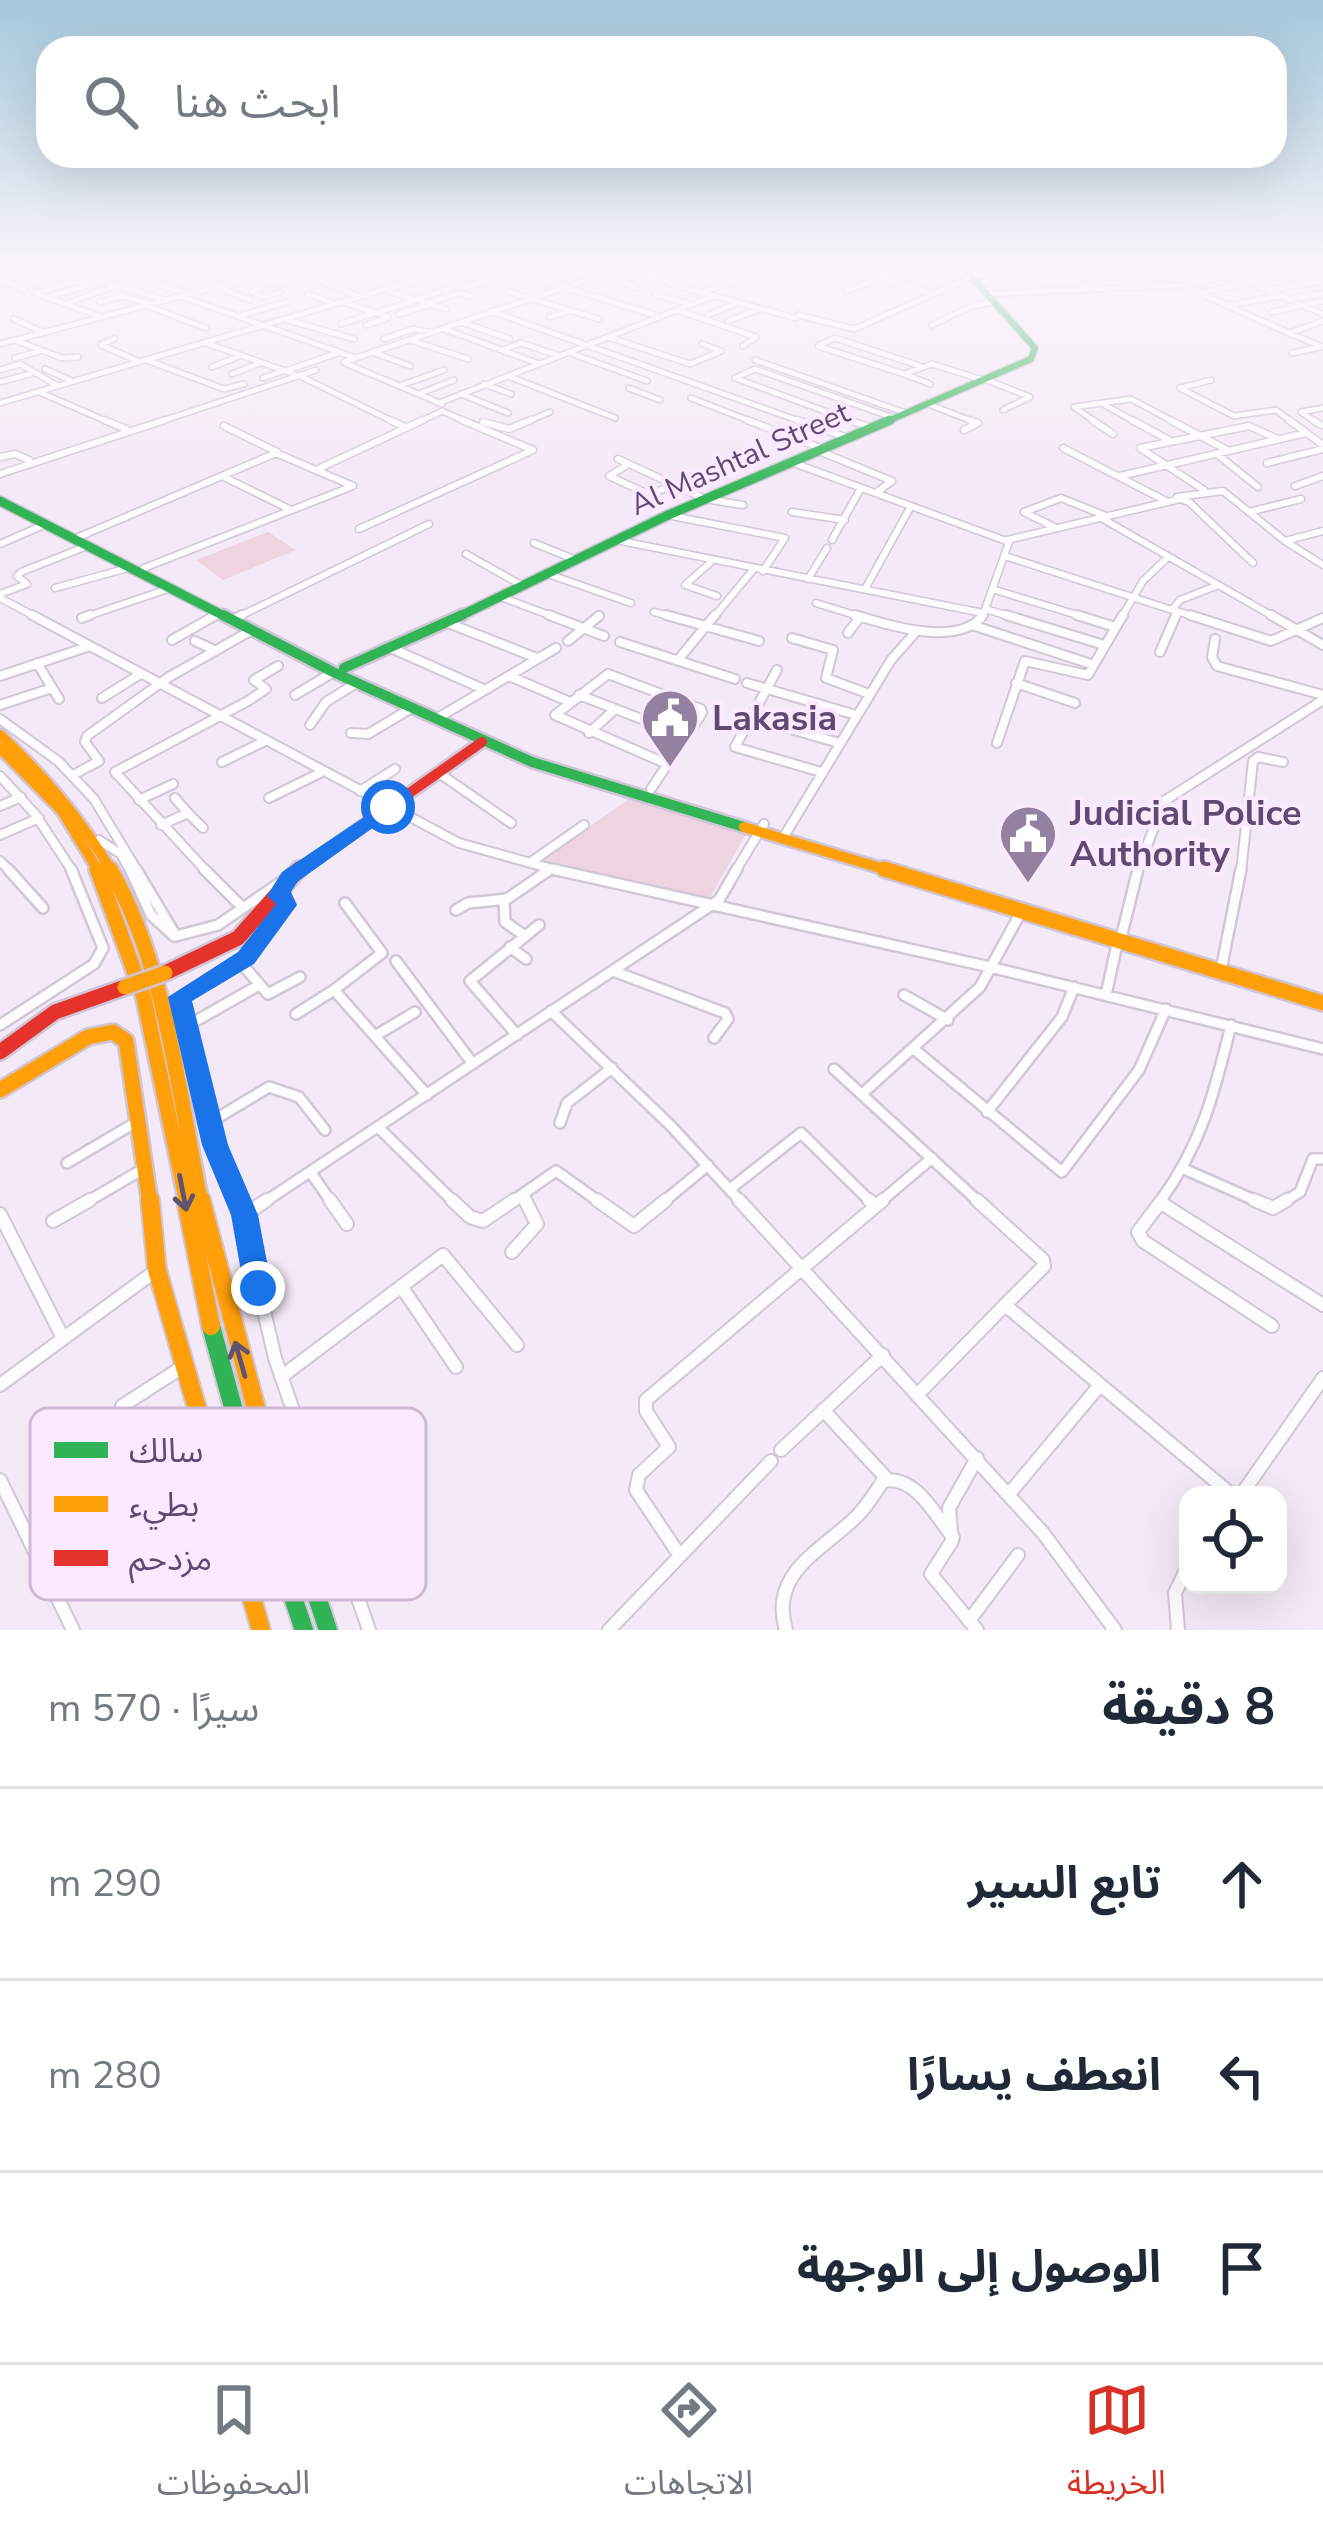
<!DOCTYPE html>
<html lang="ar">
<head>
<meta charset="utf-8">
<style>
  body { margin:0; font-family:"Nunito Sans","Noto Sans Arabic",sans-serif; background:#f6f6f7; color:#1f2937; direction:rtl }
  .controls { position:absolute; right:36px; bottom:36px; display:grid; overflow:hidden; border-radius:24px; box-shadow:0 12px 48px #0002 }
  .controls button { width:108px; height:108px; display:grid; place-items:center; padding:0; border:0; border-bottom:3px solid #e0e1e3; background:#fff; color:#1f2937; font:60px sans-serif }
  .stop { position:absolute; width:36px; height:36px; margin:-27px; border:9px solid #1a73e8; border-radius:50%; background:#fff }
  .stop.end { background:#1a73e8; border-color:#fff; box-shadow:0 3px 12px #0008 }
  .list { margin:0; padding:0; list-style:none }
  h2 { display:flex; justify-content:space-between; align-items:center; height:156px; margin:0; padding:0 48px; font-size:51px }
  h2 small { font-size:39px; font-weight:400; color:#747a83 }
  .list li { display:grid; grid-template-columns:78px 1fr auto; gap:36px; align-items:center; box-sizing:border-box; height:192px; padding:0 48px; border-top:3px solid #e0e1e3 }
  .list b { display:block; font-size:45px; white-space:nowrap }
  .list em { font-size:39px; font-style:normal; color:#747a83 }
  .icon { flex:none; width:66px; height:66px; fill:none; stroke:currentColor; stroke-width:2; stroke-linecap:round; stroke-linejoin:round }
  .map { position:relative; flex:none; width:1323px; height:1630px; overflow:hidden; direction:ltr }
  .search { position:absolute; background:#fff; box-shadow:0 12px 48px #0002; left:36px; right:36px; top:36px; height:132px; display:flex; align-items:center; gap:30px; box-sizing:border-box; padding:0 42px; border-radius:36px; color:#747a83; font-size:45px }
  .sheet { height:732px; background:#fff }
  nav { display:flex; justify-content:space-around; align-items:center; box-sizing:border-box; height:168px; border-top:3px solid #e0e1e3; background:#fff; font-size:33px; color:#747a83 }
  nav a { display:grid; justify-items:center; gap:6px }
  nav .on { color:#d93025 }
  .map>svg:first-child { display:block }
  .green { fill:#eed4de }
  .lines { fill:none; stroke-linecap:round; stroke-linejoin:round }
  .street-far4-casing { stroke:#d1c7d6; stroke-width:8 }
  .street-far3-casing { stroke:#d1c7d6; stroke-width:9 }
  .street-far2-casing { stroke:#d1c7d6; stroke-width:12 }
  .street-far1-casing { stroke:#d1c7d6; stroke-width:14 }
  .street-casing { stroke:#d1c7d6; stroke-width:16 }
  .fast-far3-casing { stroke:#d0c5d6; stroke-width:9 }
  .fast-far2-casing { stroke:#d0c5d6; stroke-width:12 }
  .fast-far1-casing { stroke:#d0c5d6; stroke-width:15 }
  .fast-casing { stroke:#d0c5d6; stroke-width:22 }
  .slow-far2-casing { stroke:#d0c5d6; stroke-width:15 }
  .slow-far1-casing { stroke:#d0c5d6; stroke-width:20 }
  .slow-casing { stroke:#d0c5d6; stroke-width:22 }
  .jam-far1-casing { stroke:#d0c5d6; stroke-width:15 }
  .jam-casing { stroke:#d0c5d6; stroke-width:20 }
  .street-far4 { stroke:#fdfcfe; stroke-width:4.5 }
  .street-far3 { stroke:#fdfcfe; stroke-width:6 }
  .street-far2 { stroke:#fdfcfe; stroke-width:8 }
  .street-far1 { stroke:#fdfcfe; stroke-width:9 }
  .street { stroke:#fdfcfe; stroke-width:12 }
  .fast-far3 { stroke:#30b455; stroke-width:6 }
  .fast-far2 { stroke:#30b455; stroke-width:9 }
  .fast-far1 { stroke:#30b455; stroke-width:10 }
  .fast { stroke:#30b455; stroke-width:18 }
  .slow-far2 { stroke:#ff9f0a; stroke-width:10 }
  .slow-far1 { stroke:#ff9f0a; stroke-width:15 }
  .slow { stroke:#ff9f0a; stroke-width:18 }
  .jam-far1 { stroke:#e5322d; stroke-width:10 }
  .jam { stroke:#e5322d; stroke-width:15 }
  .slow-bridge-casing { stroke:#d0c5d6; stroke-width:20; stroke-linecap:butt }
  .slow-bridge { stroke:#ff9f0a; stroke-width:15 }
  .oneway { stroke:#5c5471 }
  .route { fill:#1a73e8 }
  .labels { text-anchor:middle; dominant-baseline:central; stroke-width:9; stroke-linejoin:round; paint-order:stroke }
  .far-street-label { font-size:30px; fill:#614974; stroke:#fbe9ff }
  .poi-label { font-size:36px; font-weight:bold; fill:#614974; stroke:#fbe9ff; text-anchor:start }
  .key { fill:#fbe9ff; stroke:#cdb9d5; stroke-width:3 }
  .key-label { font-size:33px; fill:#614974 }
</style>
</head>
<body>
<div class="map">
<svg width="1323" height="1630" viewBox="0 0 1323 1630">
  <rect width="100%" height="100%" fill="#f4e9f6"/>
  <!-- green -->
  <path class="green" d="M268,532L296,550L223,580L196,560Z
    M631,798L746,834L708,901L539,861Z"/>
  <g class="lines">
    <defs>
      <path id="street-far4" d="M115,271L187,293
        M223,271L245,278
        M334,271L361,280
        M366,271H385
        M465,271L455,275L477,277
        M476,271H490
        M565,271L591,277
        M618,271L622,282L636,288
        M624,271L795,318
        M841,271H854
        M867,271L887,276
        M0,272L5,271
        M177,275L193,271
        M972,276L1072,271
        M1086,276L1101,288
        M425,277L464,288L493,279
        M649,277L668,271
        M251,278L261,282
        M277,278L291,283L261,282Z
        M199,279L224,272
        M0,280L16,276L39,283
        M1,280L25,290
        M510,280L531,277L658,316
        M321,282L358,296
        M1251,283L1323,314
        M263,285L252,292L263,297L280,292
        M217,287L250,300
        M1038,289L1034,283L1076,281L1087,289
        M385,290L446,309
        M1269,290L1321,281
        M846,291L880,279L932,293
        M509,292L599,319
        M703,292L751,275
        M35,293L90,277L165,300
        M37,294L102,317
        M308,294L333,303
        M655,294L689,304
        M987,294L1184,285L1253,271
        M180,296L353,357
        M48,297L88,285L80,282
        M417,299L439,292
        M1290,299L1323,293
        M100,302L122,296L145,303
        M343,302L388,317
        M427,303L459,293L472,297
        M66,304L116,285
        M145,305L206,328
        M1230,305L1280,296
        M677,310L756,337L743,346
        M381,311L416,300
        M491,311L805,423
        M1272,312L1323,301
        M399,314L429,305
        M708,315L735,304
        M799,315L854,329L972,277
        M239,316L287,302
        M550,317L568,311
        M14,319L42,332
        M284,319L354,339
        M728,321L760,309
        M1323,321L1289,333L1323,347
        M461,322L510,339
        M341,324L374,313
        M366,325L387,318
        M932,325L972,306L994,302
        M444,329L537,363
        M1289,333L1199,293L1294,273
        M608,337L690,364L721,351L702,344
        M384,339L413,329L428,332
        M410,340L468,359
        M17,341L62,358L78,357
        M206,343L294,374
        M0,344L276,271
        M102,344L114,339
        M101,345L138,361
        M503,350L521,343L557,355
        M372,352L410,366
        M570,353L647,381
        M1292,353L1321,347
        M15,358L40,351
        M755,360L906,413
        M149,361L224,389L244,384
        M344,362L613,271
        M345,363L442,404
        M212,367L240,356
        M45,369L72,381
        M0,370L20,364L58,386
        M285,371L338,353
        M232,374L260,363
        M904,374L818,346L835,338L920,366
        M300,376L396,423
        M508,376L615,418
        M263,378L283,371
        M735,378L755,369L894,418
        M735,378L857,423
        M987,380L1030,397L1003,410
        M1211,380L1180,388L1234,416L1276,410L1293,423
        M0,382L30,374
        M484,384L511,394
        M930,384L904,374L932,364L983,380
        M402,385L444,370
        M629,388L660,400
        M39,392L111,423
        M421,393L454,380
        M461,394L508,413
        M691,398L755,423
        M0,403L447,271
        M439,403L713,296
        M928,404L977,423
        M1103,404L1137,423
        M156,423L316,370
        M417,423L442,411L469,423
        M524,423L550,412
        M1097,423L1074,407L1131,399L1176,423
        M1317,423L1301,412L1323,408"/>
      <path id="street-far3" d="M104,420L126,429
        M390,420L405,427
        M747,420L823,449
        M797,420L848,438
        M849,420L872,428
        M1092,420L1113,434
        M1132,420L1169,440
        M1170,420L1229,451
        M1289,420L1323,445
        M1313,420L1321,425
        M483,422L509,429L531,420
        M224,426L277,452
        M964,430L978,423L969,420
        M1063,448L1164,500
        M819,451L892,481L877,492
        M1218,455L1258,487
        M0,457L15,454L29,460
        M618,459L705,499L743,505
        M791,462L1009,542L982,618
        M1267,463L1323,449
        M627,465L609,476L648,494L673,486
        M320,468L423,420
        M0,474L165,420
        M1120,476L1306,433
        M224,477L291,510
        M1295,486L1323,476
        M1204,490L1140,448L1249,426L1278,439
        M1177,497L1223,491L1285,541L1323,531
        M792,512L845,520
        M1249,512L1301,499
        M667,515L785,538L763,571
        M1103,519L1276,618
        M1054,527L1024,512L1061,498L1106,516
        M359,529L533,450L462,420
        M74,539L276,453L353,486L144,568
        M616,540L983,613
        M832,540L861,488
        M1007,540L1180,499L1189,502L1253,563
        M1285,541L1323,565
        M534,543L576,560
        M0,544L46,524
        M466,554L523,586
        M1005,556L1172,610L1180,600L1216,586
        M711,562L685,585L717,596
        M548,574L631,603
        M808,579L827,548
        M55,588L128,568
        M865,589L911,506
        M992,589L1087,618
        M0,594L27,584L17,576L21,572L87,546
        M501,597L557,618
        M0,598L38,618
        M816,603L864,618
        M985,609L1016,618
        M1173,610L1199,618
        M654,612L677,618
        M82,618L171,588
        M211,618L220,613
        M236,618L429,524
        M713,618L753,570
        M1121,618L1143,581L1168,557
        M1175,618L1178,612"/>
      <path id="street-far2" d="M32,615L459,843L563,872
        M549,615L604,636
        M666,615L759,641
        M855,615C887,625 959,648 983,615
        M1006,615L1104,645
        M1077,615L1115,627
        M1190,615L1271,641L1323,618
        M1271,615L1323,645
        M82,618L90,615
        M235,619L242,615
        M448,623L537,658
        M975,626L1094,665
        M848,633L860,617
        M792,638L833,650L826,678L869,694
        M1215,639L1212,657L1217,666L1323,695
        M172,640L216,615
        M195,641L214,650
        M568,641L599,616
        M620,642L735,679
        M393,649L481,688
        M1160,652L1176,615
        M678,660L715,615
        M37,663L59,699
        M777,670L735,747L821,772
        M0,676L90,646
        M509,676L570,702
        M747,683L856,715
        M1016,683L1075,703
        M295,695L332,673
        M579,695L686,736
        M102,698L139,675
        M0,705L52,688
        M441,716L556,648
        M749,717L839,743
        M0,719L58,761L94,799L138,872
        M310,725L326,702L355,684
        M351,733L368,734L410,709
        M589,733L614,710
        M997,743L1025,661L1088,675L1123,615
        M222,762L263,742
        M439,773L511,823
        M73,775L99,761L85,742L87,736L169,677L252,630
        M0,776L35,814L73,872
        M651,789L702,713L701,709L608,674L555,715L667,764
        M360,791L395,769
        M269,798L320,773
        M139,800L173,784
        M0,806L21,797
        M188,813L203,828
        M161,825L188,813L175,798
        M0,835L39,818
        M783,838L891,660L914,634
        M99,840L121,854L131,872
        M0,861L11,872
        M531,862L584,825
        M207,872L115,772L248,701L266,689L254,680L278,666
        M735,872L764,824
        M1137,872L1164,801L1323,700
        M1241,872L1253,761L1258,757L1283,762"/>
      <path id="street-far1" d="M8,869L43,908
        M130,869L151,915L174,936
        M136,869L176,936L218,925L287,878
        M204,869L242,907
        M552,869L990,967L1323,1049
        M504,899L505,922L525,936
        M456,910L468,903L507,899L549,870
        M1122,934L1138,869
        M510,947L526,959
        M396,961L473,1064
        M241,963L268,994L300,977
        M1222,965L1241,869
        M613,971L725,1013L728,1019L714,1038
        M334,990L382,953L345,903
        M904,995L948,1020
        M1106,995L1117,944
        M551,1011L671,1126L742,1203
        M296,1014L334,990L427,1095
        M0,1025L94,964L103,948L71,869
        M187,1026L259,985
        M517,1035L470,981L539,925
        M375,1036L415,1012
        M915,1050L1062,1172L1139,1070L1166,1009
        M834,1069L980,1203
        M862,1094L980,987L1021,912
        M987,1112L1062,1017L1074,987
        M209,1123L269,1087L299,1097L325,1130
        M560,1123L567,1103L612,1068
        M379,1128L455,1203
        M67,1163L138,1121
        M1184,1169L1261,1203
        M311,1173L332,1203
        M730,1189L801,1133L872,1203
        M523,1195L527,1203
        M85,1203L145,1168
        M239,1203L215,1145L179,998L246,958L288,904L278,896
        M263,1203L719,900L737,869
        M510,1203L556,1171L601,1203
        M662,1203L708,1165
        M879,1203L932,1158
        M1159,1203C1202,1144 1214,1094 1231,1025
        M1282,1203L1300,1192L1313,1159H1323"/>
      <path id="street" d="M238,1200L275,1358L369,1630
        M330,1200L347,1224
        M452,1200L470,1217L483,1221L514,1200
        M597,1200L634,1226L666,1200
        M739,1200L1043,1533L1115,1630
        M869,1200L875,1206
        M977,1200L1043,1260L1044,1266L1005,1305
        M1162,1200L1138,1232L1143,1241L1272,1326
        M1254,1200L1273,1208L1287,1200
        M1161,1203L1323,1305
        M0,1214L63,1338
        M244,1215L267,1200
        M53,1221L90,1200
        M512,1252L537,1224L525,1200
        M401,1286L456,1367
        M281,1377L443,1255L517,1345
        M0,1385L154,1272
        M918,1394L1005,1305L1232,1495
        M122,1406L184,1366
        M823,1410L887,1479
        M781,1450L883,1355
        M977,1458L949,1508L952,1541L931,1574L977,1630
        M311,1462L361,1429
        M0,1480L73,1630
        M1009,1494L1100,1385
        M1241,1495L1323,1378
        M680,1556L636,1490L639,1475L669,1447L646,1411V1400L883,1200
        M40,1561L202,1440
        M969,1621L1018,1555
        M609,1630L771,1461
        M786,1630C769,1574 819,1552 854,1519C867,1507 874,1494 883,1481C915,1474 935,1515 953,1537
        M1178,1630L1175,1593L1188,1566"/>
      <path id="fast-far3" d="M883,423L1031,359L1035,348L966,271"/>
      <path id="fast-far2" d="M0,501L228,618
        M456,618L666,516L890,420"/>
      <path id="fast-far1" d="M223,615L333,672L532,762L744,827
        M344,668L462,615"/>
      <path id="fast" d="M211,1326L250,1470L304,1630
        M263,1435L328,1630"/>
      <path id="slow-far2" d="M0,735C45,777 81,819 112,872
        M0,748L62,811L99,872
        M744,827L894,872"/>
      <path id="slow-far1" d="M97,869L144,998L187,1203
        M110,869C167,968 178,1093 201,1203
        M884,869L1323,1003
        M0,1090L88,1037L113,1032L126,1041L150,1203"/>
      <path id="slow" d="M150,1200L157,1270L261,1630
        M186,1200L211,1326
        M201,1200L263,1435"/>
      <path id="jam-far1" d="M297,872L482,742"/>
      <path id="jam" d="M165,973L238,938L299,869
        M0,1052L55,1012L125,987"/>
    </defs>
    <!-- street-far4 casing -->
    <use href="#street-far4" class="street-far4-casing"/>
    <!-- street-far3 casing -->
    <use href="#street-far3" class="street-far3-casing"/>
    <!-- street-far2 casing -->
    <use href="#street-far2" class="street-far2-casing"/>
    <!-- street-far1 casing -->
    <use href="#street-far1" class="street-far1-casing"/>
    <!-- street casing -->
    <use href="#street" class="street-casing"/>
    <!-- fast-far3 casing -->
    <use href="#fast-far3" class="fast-far3-casing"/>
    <!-- fast-far2 casing -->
    <use href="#fast-far2" class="fast-far2-casing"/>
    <!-- fast-far1 casing -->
    <use href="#fast-far1" class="fast-far1-casing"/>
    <!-- fast casing -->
    <use href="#fast" class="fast-casing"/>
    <!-- slow-far2 casing -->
    <use href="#slow-far2" class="slow-far2-casing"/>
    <!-- slow-far1 casing -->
    <use href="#slow-far1" class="slow-far1-casing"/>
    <!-- slow casing -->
    <use href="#slow" class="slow-casing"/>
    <!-- jam-far1 casing -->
    <use href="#jam-far1" class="jam-far1-casing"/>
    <!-- jam casing -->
    <use href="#jam" class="jam-casing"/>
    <!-- street-far4 -->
    <use href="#street-far4" class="street-far4"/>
    <!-- street-far3 -->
    <use href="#street-far3" class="street-far3"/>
    <!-- street-far2 -->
    <use href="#street-far2" class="street-far2"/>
    <!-- street-far1 -->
    <use href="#street-far1" class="street-far1"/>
    <!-- street -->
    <use href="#street" class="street"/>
    <!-- fast-far3 -->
    <use href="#fast-far3" class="fast-far3"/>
    <!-- fast-far2 -->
    <use href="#fast-far2" class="fast-far2"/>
    <!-- fast-far1 -->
    <use href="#fast-far1" class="fast-far1"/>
    <!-- fast -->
    <use href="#fast" class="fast"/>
    <!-- slow-far2 -->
    <use href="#slow-far2" class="slow-far2"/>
    <!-- slow-far1 -->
    <use href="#slow-far1" class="slow-far1"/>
    <!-- slow -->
    <use href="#slow" class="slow"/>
    <!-- jam-far1 -->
    <use href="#jam-far1" class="jam-far1"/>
    <!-- jam -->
    <use href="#jam" class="jam"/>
    <defs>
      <path id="slow-bridge" d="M125,987L165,973"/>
    </defs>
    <!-- slow-bridge casing -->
    <use href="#slow-bridge" class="slow-bridge-casing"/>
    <!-- slow-bridge -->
    <use href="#slow-bridge" class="slow-bridge"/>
  </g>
  <!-- one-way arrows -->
  <defs><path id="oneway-shaft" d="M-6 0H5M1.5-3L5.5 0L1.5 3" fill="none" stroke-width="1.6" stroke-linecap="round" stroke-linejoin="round" transform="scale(3)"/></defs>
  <g class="oneway">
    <use href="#oneway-shaft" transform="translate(183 1193) rotate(79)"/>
    <use href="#oneway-shaft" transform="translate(240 1359) rotate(-106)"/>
  </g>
  <!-- sky -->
  <linearGradient id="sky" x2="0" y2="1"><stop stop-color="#a4c8dc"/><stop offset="0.54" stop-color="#faf5fb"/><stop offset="1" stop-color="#faf5fb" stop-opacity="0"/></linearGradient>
  <rect width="1323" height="499" fill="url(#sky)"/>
  <!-- route -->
  <path class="route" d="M388,801L398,807L395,812L297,882L291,892L297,905L254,964L192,1001L228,1145L258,1215L272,1288L268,1298L258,1302L248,1298L244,1288L231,1215L202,1145L168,997L238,952L276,904L267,896L282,872Z"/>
  <!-- icons -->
  <defs>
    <symbol id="civic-pin" viewBox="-11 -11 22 30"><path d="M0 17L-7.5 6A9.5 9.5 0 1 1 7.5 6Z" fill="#9481a2" stroke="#fbe9ff"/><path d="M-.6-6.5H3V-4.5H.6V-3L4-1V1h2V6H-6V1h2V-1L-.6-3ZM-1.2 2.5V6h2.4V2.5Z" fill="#fff"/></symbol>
  </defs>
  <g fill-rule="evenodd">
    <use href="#civic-pin" x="637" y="685" width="66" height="90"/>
    <use href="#civic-pin" x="995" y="801" width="66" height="90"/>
  </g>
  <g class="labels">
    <!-- far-street labels -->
    <g class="far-street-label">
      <text transform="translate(740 459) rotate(-24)">Al Mashtal Street</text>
    </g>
    <!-- poi labels -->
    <g class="poi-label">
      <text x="712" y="718">Lakasia</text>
      <text x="1070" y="813">Judicial Police<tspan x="1070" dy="41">Authority</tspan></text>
    </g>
  </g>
  <!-- legend -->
  <rect x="30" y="1408" width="396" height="192" rx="18" class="key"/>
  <rect x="54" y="1442" width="54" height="16" fill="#30b455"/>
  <rect x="54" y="1496" width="54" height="16" fill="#ff9f0a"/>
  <rect x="54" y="1550" width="54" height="16" fill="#e5322d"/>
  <g class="key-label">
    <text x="129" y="1462">سالك</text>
    <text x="129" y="1516">بطيء</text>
    <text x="129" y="1570">مزدحم</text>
  </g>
</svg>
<div class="controls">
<button><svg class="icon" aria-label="locate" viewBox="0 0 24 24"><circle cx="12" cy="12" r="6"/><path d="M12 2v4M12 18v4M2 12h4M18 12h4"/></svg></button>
</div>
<div class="stop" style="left:388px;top:807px"></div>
<div class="stop end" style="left:258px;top:1288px"></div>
<div class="search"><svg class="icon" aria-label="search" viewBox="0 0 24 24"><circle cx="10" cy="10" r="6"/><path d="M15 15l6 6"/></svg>ابحث هنا</div>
</div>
<section class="sheet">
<h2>8 دقيقة<small>سيرًا · 570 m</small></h2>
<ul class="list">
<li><svg class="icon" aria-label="ahead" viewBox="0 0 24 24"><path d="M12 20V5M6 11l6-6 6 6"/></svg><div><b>تابع السير</b></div><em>290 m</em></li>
<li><svg class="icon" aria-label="left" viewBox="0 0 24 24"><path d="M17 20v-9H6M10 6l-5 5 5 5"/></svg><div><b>انعطف يسارًا</b></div><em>280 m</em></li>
<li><svg class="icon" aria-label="arrive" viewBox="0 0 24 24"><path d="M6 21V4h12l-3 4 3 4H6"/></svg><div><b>الوصول إلى الوجهة</b></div></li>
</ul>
</section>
<nav>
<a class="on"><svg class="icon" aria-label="map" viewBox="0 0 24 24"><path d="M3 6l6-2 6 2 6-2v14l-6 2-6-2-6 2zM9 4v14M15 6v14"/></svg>الخريطة</a>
<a><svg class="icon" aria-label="directions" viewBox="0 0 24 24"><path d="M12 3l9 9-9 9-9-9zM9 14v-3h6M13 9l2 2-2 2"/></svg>الاتجاهات</a>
<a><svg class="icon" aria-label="saved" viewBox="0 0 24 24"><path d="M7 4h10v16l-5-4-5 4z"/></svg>المحفوظات</a>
</nav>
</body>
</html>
